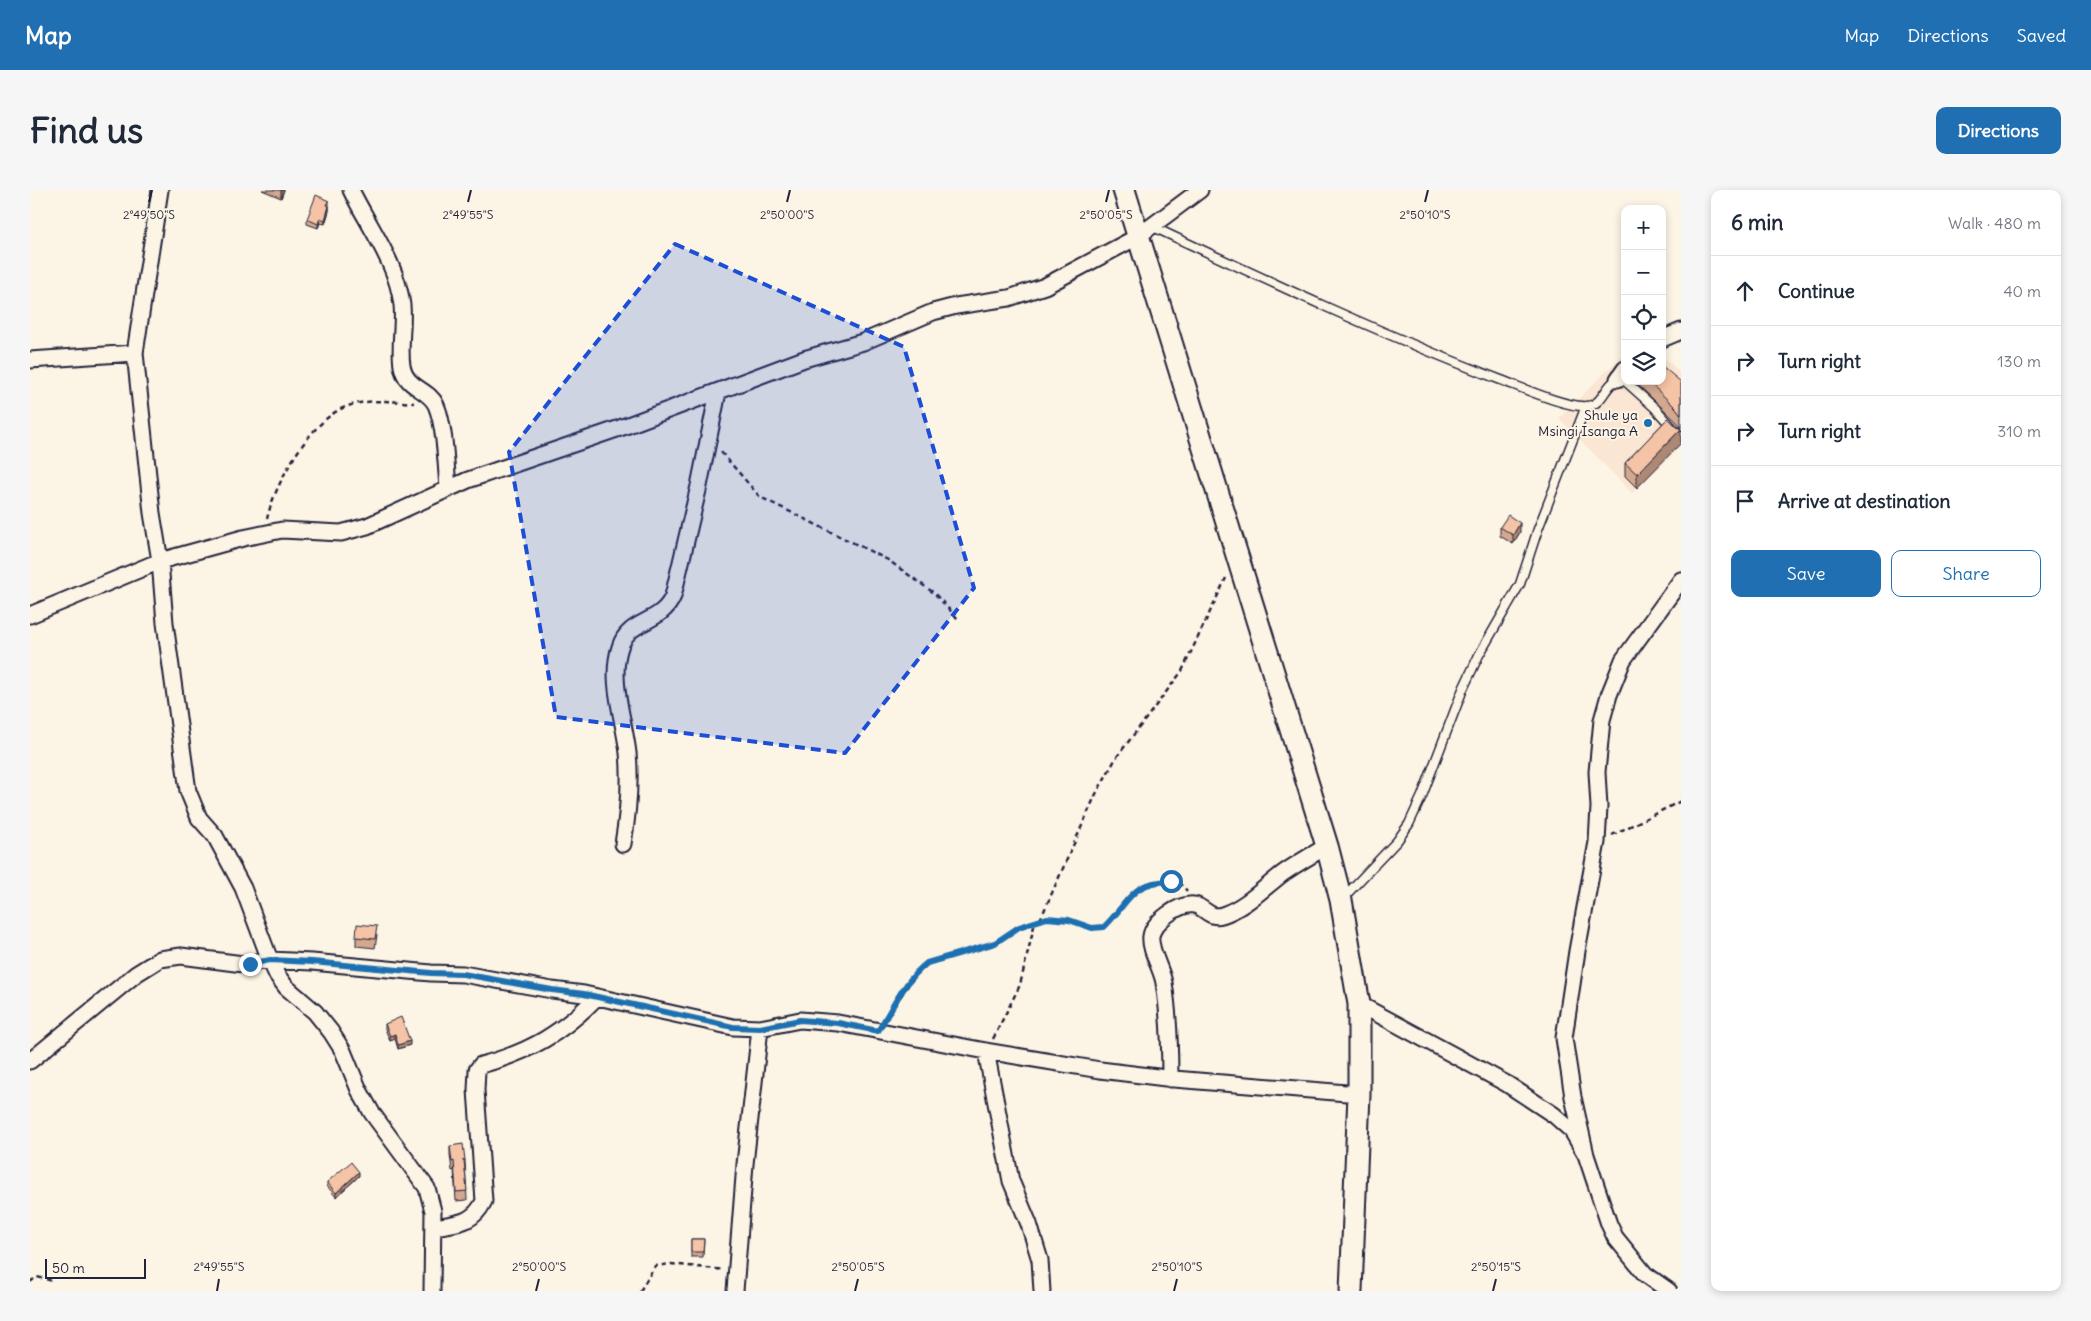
<!DOCTYPE html>
<html lang="en">
<head>
<meta charset="utf-8">
<style>
  body { margin:0; font-family:Delius,sans-serif; background:#f6f6f7; color:#1f2937 }
  .controls { position:absolute; right:15px; top:15px; display:grid; overflow:hidden; border-radius:10px; box-shadow:0 2px 8px #0003 }
  .controls button { width:45px; height:45px; display:grid; place-items:center; padding:0; border:0; border-bottom:1px solid #e0e1e3; background:#fff; color:#1f2937; font:25px sans-serif }
  .scale { position:absolute; left:15px; bottom:12px; width:101px; box-sizing:border-box; padding-left:5px; border:2px solid #22223b; border-top:0; font-size:14px; line-height:18px; white-space:nowrap; color:#22223b; -webkit-text-stroke:4px #fcf5e5; paint-order:stroke }
  .stop { position:absolute; width:15px; height:15px; margin:-11px; border:4px solid #1f6fb2; border-radius:50%; background:#fff }
  .stop.end { background:#1f6fb2; border-color:#fff; box-shadow:0 1px 5px #0008 }
  .list { margin:0; padding:0; list-style:none }
  h2 { display:flex; justify-content:space-between; align-items:center; height:65px; margin:0; padding:0 20px; font-size:21px }
  h2 small { font-size:16px; font-weight:400; color:#747a83 }
  .list li { display:grid; grid-template-columns:32px 1fr auto; gap:15px; align-items:center; box-sizing:border-box; height:70px; padding:0 20px; border-top:1px solid #e0e1e3 }
  .list b { display:block; font-size:19px; white-space:nowrap }
  .list em { font-size:16px; font-style:normal; color:#747a83 }
  .actions { display:flex; gap:10px; padding:15px 20px }
  .actions a { flex:1; padding:11px 0; border:1px solid #1f6fb2; border-radius:10px; text-align:center; font-size:18px; color:#1f6fb2 }
  .actions .main { background:#1f6fb2; color:#fff }
  .icon { flex:none; width:28px; height:28px; fill:none; stroke:currentColor; stroke-width:2; stroke-linecap:round; stroke-linejoin:round }
  .map { position:relative; flex:none; width:1651px; height:1101px; overflow:hidden; border-radius:10px }
  header { display:flex; align-items:center; gap:30px; box-sizing:border-box; height:70px; padding:0 25px; background:#1f6fb2; color:#fff }
  header strong { font-size:24px }
  nav { display:flex; gap:28px; margin-inline-start:auto; font-size:18px }
  .intro { display:flex; align-items:center; justify-content:space-between; box-sizing:border-box; height:120px; padding:0 30px }
  h1 { margin:0; font-size:35px }
  .button { padding:12px 22px; border-radius:10px; background:#1f6fb2; color:#fff; font-size:18px; font-weight:700 }
  main { display:flex; gap:30px; padding:0 30px }
  aside { flex:1; background:#fff; border-radius:10px; box-shadow:0 2px 8px #0003 }
  .map>svg:first-child { display:block }
  .built { fill:#fae6d2 }
  .lines { fill:none; stroke-linecap:round; stroke-linejoin:round }
  .lane-casing { stroke:#22223b; stroke-width:11 }
  .street-casing { stroke:#22223b; stroke-width:19 }
  .secondary-casing { stroke:#22223b; stroke-width:25 }
  .path { stroke:#22223b; stroke-width:2.5; stroke-dasharray:5 4; stroke-linecap:butt }
  .lane { stroke:#fcf5e5; stroke-width:8 }
  .street { stroke:#fcf5e5; stroke-width:15 }
  .secondary { stroke:#fcf5e5; stroke-width:21 }
  .wall { fill:#d3a88e; stroke:#22223b }
  .shaded-wall { fill:#ac8874; stroke:#22223b }
  .building { fill:#f5c3a5; stroke:#22223b }
  .route { stroke:#1f6fb2; stroke-width:6 }
  .marked { fill:#1d4ed8; fill-opacity:0.2; stroke:#1d4ed8; stroke-width:4; stroke-dasharray:10 6; stroke-linejoin:round }
  .ticks { fill:none; stroke:#22223b; stroke-width:2 }
  .poi-dot { fill:#1f6fb2; stroke:#fcf5e5; stroke-width:2 }
  .labels { text-anchor:middle; dominant-baseline:central; stroke-width:4; stroke-linejoin:round; paint-order:stroke }
  .poi-label { font-size:14px; fill:#22223b; stroke:#fcf5e5; text-anchor:end }
  .ticks-label { font-size:12px; text-anchor:middle; fill:#22223b; stroke:#fcf5e5; stroke-width:4; stroke-linejoin:round; paint-order:stroke }
</style>
</head>
<body>
<header>
<strong>Map</strong>
<nav><a>Map</a><a>Directions</a><a>Saved</a></nav>
</header>
<div class="intro"><h1>Find us</h1><a class="button">Directions</a></div>
<main>
<div class="map">
<svg width="1651" height="1101" viewBox="0 0 1651 1101">
  <rect width="100%" height="100%" fill="#fcf5e5"/>
  <filter id="ink" filterUnits="userSpaceOnUse"><feTurbulence type="fractalNoise" baseFrequency=".02" numOctaves="2"/><feDisplacementMap in="SourceGraphic" scale="10" xChannelSelector="R" yChannelSelector="G"/><feConvolveMatrix kernelMatrix="1 2 1 2 8 2 1 2 1" color-interpolation-filters="sRGB"/></filter>
  <g filter="url(#ink)">
    <!-- built -->
    <path class="built" d="M1595,163V191H1632V165L1651,184V256L1602,303L1529,228Z"/>
    <g class="lines">
      <defs>
        <path id="lane" d="M1121,36C1236,90 1351,144 1471,190C1490,197 1537,218 1557,216C1574,215 1575,192 1590,189
          M1595,191L1625,218L1651,247
          M1314,707L1367,651L1379,634L1392,606L1433,499L1449,465L1490,394L1508,339L1556,216"/>
        <path id="street" d="M130,0L105,163L122,323L130,371L135,433L158,601L169,628L185,646L213,698L240,770L247,785L256,797L285,822L301,842L313,861L329,900L342,923L397,998L403,1021L402,1101
          M321,0C339,37 367,73 372,115C374,135 369,156 372,176C376,199 398,198 406,215C415,236 416,275 418,298
          M1632,149L1651,141
          M0,170L105,163
          M1588,189L1595,179
          M0,425L130,371L213,348L252,340L311,343L337,336L438,290L590,238L774,169L833,152L903,122L926,116L979,108L1015,96L1107,47L1170,0
          M593,654C598,624 601,594 598,563C594,529 579,490 590,457C599,428 631,435 643,406L669,296L688,202
          M1329,814L1477,894L1524,925L1542,941L1556,965L1579,1034L1585,1047L1615,1084L1639,1101
          M956,861L981,991L999,1034L1010,1070L1012,1101
          M0,871L106,784L130,769L151,766L213,774L240,770L282,772L401,783L433,784L522,800L554,804L703,837L730,838L770,830L808,833L956,861L1070,880L1144,889L1329,904
          M1140,889C1140,857 1139,825 1134,793C1132,779 1119,760 1121,746C1123,732 1150,712 1165,715C1175,718 1180,729 1192,725C1214,718 1234,698 1252,684C1266,674 1282,665 1297,656
          M1556,965L1543,907L1534,848L1547,761L1567,652L1569,617L1567,582L1572,530L1579,505L1593,470L1651,390
          M404,1037C427,1033 443,1034 454,1011L446,900L447,880L451,875C500,862 532,843 567,807
          M705,1101L715,974L730,838"/>
        <path id="secondary" d="M1094,0L1297,656L1311,710L1329,814V904L1321,1101"/>
      </defs>
      <!-- lane casing -->
      <use href="#lane" class="lane-casing"/>
      <!-- street casing -->
      <use href="#street" class="street-casing"/>
      <!-- secondary casing -->
      <use href="#secondary" class="secondary-casing"/>
      <!-- path -->
      <path class="path" d="M691,262L730,307L858,370L904,403L929,430
        M237,329C245,293 281,228 318,216C339,209 362,211 384,213
        M1582,645L1651,611
        M1010,730L1066,604L1086,568L1152,481L1196,388
        M855,829L883,787L897,773L965,753L989,737L1017,728L1039,730L1062,738L1074,737C1094,717 1101,692 1134,691C1145,690 1150,693 1157,701
        M963,849L990,795L1005,732
        M0,1092L7,1087L23,1091
        M610,1101L625,1076L641,1074L694,1080"/>
      <!-- lane -->
      <use href="#lane" class="lane"/>
      <!-- street -->
      <use href="#street" class="street"/>
      <!-- secondary -->
      <use href="#secondary" class="secondary"/>
    </g>
    <!-- wall -->
    <path class="wall" d="M232,0H254L251,8Z
      M299,11V21L295,34L290,33L288,38L277,34V29Z
      M1604,191L1651,192V238L1647,232Z
      M1638,228L1607,298L1595,286V273Z
      M1470,337L1490,342L1483,354L1470,346Z
      M347,745L345,758L326,756V747Z
      M355,834L380,855L368,859L365,849L360,851L355,839Z
      M420,956L435,970L437,1010L426,1011L424,980L422,981L420,965Z
      M329,986L306,1007L297,996V992Z
      M661,1049H674L673,1067H661Z"/>
    <!-- shaded-wall -->
    <path class="shaded-wall" d="M251,0H254L251,8Z
      M299,16V21L295,34V30Z
      M290,28V33L288,38V34Z
      M1651,239V253L1607,298V284Z
      M1490,333V342L1483,354V345Z
      M365,844V849L360,851V846Z
      M380,851V855L368,859V855Z
      M329,982V986L306,1007V1003Z"/>
    <!-- building -->
    <path class="building" d="M286,5L299,11L297,15L299,16L295,30L290,28L288,34L277,29Z
      M1632,176L1651,192V225L1647,219L1618,191H1632Z
      M1638,228L1647,237L1651,239L1607,284L1595,273Z
      M1478,325L1490,333L1483,345L1470,337Z
      M327,734L347,736L345,749L326,747Z
      M371,827L380,851L368,855L365,844L360,846L355,834Z
      M433,954L435,970H432H434L437,1001L426,1002L424,971L422,972L420,956Z
      M321,972L329,982L306,1003L297,992Z
      M661,1049H674L673,1062H661Z"/>
  </g>
  <g class="lines" filter="url(#ink)">
    <!-- route -->
    <path class="route" d="M220,774L240,770L282,772L401,783L433,784L522,800L554,804L703,837L730,838L770,830L808,833L848,841C862,818 876,789 897,773L965,753L989,737L1017,728L1039,730L1062,738L1074,737C1100,712 1099,692 1141,691"/>
  </g>
  <!-- marked area -->
  <path class="marked" d="M645,54L874,157L944,398L815,563L526,527L479,262Z"/>
  <!-- ticks -->
  <path class="ticks" d="M119,12L122,0M438,12L441,0M757,12L760,0M1076,12L1079,0M1395,12L1398,0M187,1101L189,1089M506,1101L509,1089M825,1101L828,1089M1144,1101L1147,1089M1463,1101L1466,1089"/>
  <!-- markers -->
  <circle class="poi-dot" cx="1618" cy="233" r="5"/>
  <g class="labels">
    <!-- poi labels -->
    <g class="poi-label">
      <text x="1608" y="225">Shule ya<tspan x="1608" dy="16">Msingi Isanga A</tspan></text>
    </g>
  </g>
  <g class="ticks-label">
    <text x="438" y="29">2°49'55"S</text>
    <text x="757" y="29">2°50'00"S</text>
    <text x="1076" y="29">2°50'05"S</text>
    <text x="1395" y="29">2°50'10"S</text>
    <text x="119" y="29">2°49'50"S</text>
    <text x="189" y="1081">2°49'55"S</text>
    <text x="509" y="1081">2°50'00"S</text>
    <text x="828" y="1081">2°50'05"S</text>
    <text x="1147" y="1081">2°50'10"S</text>
    <text x="1466" y="1081">2°50'15"S</text>
  </g>
</svg>
<div class="controls">
<button>+</button>
<button>−</button>
<button><svg class="icon" aria-label="locate" viewBox="0 0 24 24"><circle cx="12" cy="12" r="6"/><path d="M12 2v4M12 18v4M2 12h4M18 12h4"/></svg></button>
<button><svg class="icon" aria-label="layers" viewBox="0 0 24 24"><path d="M12 4l9 5-9 5-9-5zM3 14l9 5 9-5"/></svg></button>
</div>
<div class="scale">50 m</div>
<div class="stop" style="left:1141px;top:691px"></div>
<div class="stop end" style="left:220px;top:774px"></div>
</div>
<aside>
<h2>6 min<small>Walk · 480 m</small></h2>
<ul class="list">
<li><svg class="icon" aria-label="ahead" viewBox="0 0 24 24"><path d="M12 20V5M6 11l6-6 6 6"/></svg><div><b>Continue</b></div><em>40 m</em></li>
<li><svg class="icon" aria-label="right" viewBox="0 0 24 24"><path d="M7 20v-9h11M14 6l5 5-5 5"/></svg><div><b>Turn right</b></div><em>130 m</em></li>
<li><svg class="icon" aria-label="right" viewBox="0 0 24 24"><path d="M7 20v-9h11M14 6l5 5-5 5"/></svg><div><b>Turn right</b></div><em>310 m</em></li>
<li><svg class="icon" aria-label="arrive" viewBox="0 0 24 24"><path d="M6 21V4h12l-3 4 3 4H6"/></svg><div><b>Arrive at destination</b></div></li>
</ul>
<div class="actions"><a class="main">Save</a><a>Share</a></div>
</aside>
</main>
</body>
</html>
